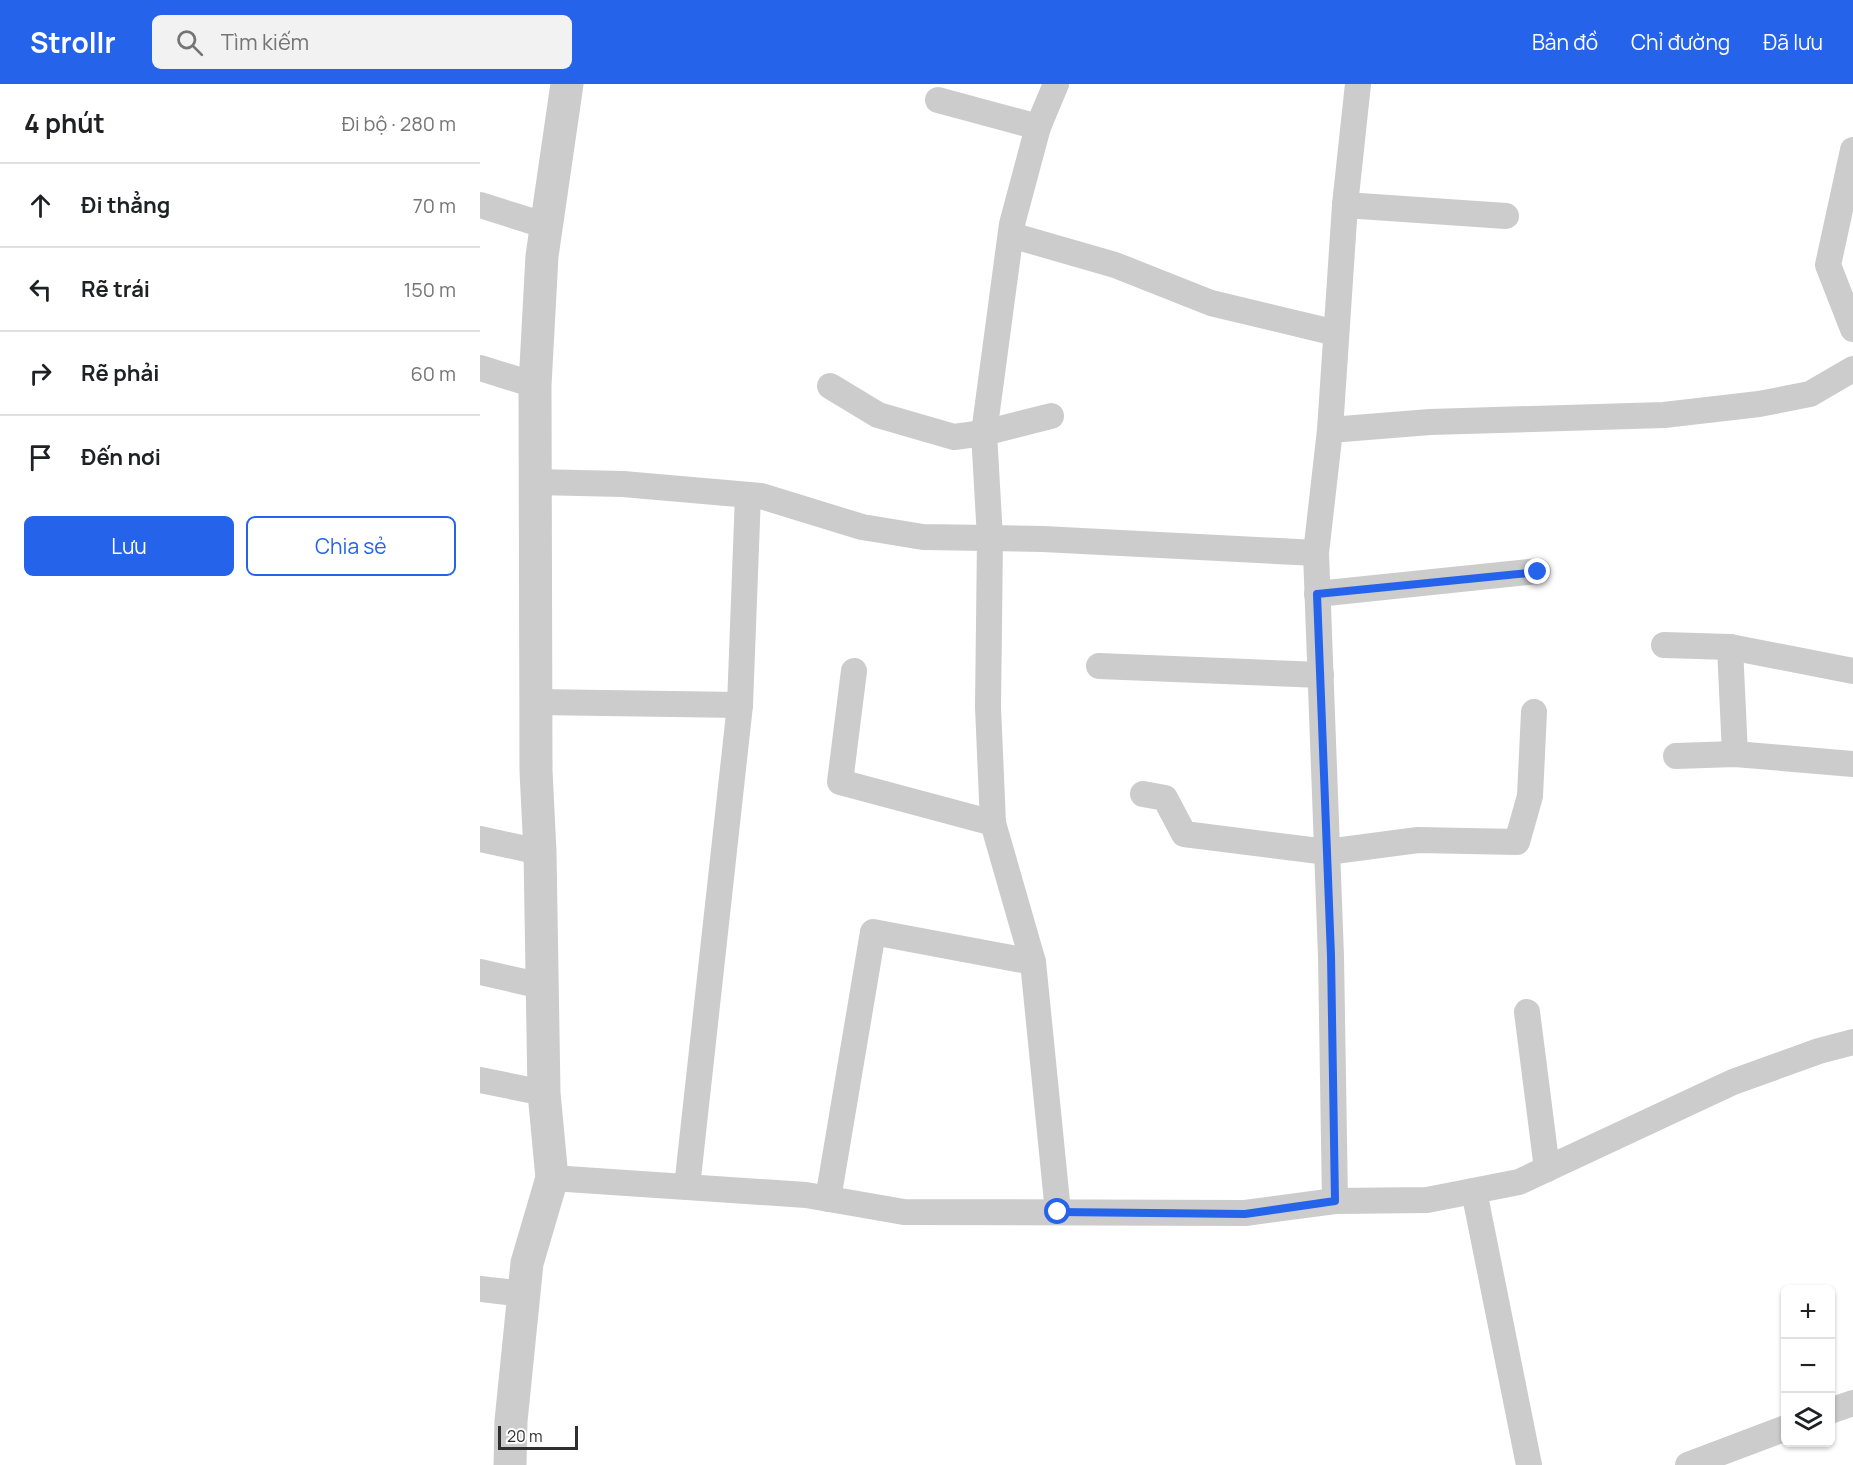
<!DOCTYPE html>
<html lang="vi">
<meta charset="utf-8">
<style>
body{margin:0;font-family:Manrope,sans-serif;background:#f2f2f2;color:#202124}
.controls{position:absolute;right:18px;bottom:18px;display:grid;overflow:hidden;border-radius:9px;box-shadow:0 2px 4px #0004}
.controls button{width:54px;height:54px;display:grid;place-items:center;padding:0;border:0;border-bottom:2px solid #e0e0e0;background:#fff;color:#202124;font:30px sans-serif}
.scale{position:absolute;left:18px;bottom:15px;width:80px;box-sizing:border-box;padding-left:6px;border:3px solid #2f2f2f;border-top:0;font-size:16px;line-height:21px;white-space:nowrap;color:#2f2f2f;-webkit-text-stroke:4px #fff;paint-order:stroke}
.stop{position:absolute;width:18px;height:18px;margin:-14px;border:4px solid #2563eb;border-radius:50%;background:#fff}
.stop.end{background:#2563eb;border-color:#fff;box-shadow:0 2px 6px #0008}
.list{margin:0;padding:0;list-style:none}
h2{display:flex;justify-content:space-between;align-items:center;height:78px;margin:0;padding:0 24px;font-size:26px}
h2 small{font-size:20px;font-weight:400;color:#757577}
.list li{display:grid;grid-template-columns:39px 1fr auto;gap:18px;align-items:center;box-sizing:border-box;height:84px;padding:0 24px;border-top:2px solid #e0e0e0}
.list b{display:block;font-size:22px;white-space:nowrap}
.list em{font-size:20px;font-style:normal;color:#757577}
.actions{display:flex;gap:12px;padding:18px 24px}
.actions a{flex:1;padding:14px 0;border:2px solid #2563eb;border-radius:9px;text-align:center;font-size:21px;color:#2563eb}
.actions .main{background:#2563eb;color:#fff}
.icon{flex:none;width:33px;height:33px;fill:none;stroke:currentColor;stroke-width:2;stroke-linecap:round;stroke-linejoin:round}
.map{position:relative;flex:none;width:1373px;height:1381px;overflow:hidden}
header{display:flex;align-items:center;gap:36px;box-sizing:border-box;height:84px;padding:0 30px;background:#2563eb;color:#fff}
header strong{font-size:28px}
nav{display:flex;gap:33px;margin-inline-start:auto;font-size:21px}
.search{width:420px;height:54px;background:#f2f2f2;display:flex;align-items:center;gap:15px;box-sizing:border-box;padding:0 21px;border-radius:9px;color:#757577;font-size:22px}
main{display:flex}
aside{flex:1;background:#fff}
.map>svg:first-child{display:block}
</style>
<header>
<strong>Strollr</strong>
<div class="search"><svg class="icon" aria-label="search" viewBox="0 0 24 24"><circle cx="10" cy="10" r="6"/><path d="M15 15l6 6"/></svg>Tìm kiếm</div>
<nav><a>Bản đồ</a><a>Chỉ đường</a><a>Đã lưu</a></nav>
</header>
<main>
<aside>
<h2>4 phút<small>Đi bộ · 280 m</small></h2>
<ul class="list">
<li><svg class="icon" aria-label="ahead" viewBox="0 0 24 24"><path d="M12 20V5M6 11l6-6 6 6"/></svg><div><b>Đi thẳng</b></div><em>70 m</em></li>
<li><svg class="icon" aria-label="left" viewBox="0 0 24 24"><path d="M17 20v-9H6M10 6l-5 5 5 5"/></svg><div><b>Rẽ trái</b></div><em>150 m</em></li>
<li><svg class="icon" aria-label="right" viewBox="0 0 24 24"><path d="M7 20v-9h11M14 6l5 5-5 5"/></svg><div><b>Rẽ phải</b></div><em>60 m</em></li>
<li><svg class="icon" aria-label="arrive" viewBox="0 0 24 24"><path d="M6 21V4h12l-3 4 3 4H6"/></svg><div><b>Đến nơi</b></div></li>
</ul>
<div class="actions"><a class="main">Lưu</a><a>Chia sẻ</a></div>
</aside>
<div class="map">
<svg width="1373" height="1381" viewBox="0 0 1373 1381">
<rect width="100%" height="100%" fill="#fff"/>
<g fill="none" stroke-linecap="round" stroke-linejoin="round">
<g stroke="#ccc" stroke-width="26">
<polyline points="576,0 558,43 532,140 504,349 510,454 508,623 513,739 553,878 578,1128"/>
<polyline points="458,16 558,43"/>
<polyline points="1373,66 1348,181 1373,245"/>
<polyline points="0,121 67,142"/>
<polyline points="865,121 1026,132"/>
<polyline points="531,151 635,181 731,219 856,249"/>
<polyline points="0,284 55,301"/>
<polyline points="350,302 398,331 474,353 504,349 571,332"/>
<polyline points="850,346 950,338 1184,331 1279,320 1330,310 1373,285"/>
<polyline points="55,398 143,400 281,412 382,443 443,453 563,455 836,469"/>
<polyline points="837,510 1058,487"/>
<polyline points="1184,561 1250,563 1373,587"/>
<polyline points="1250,563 1255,670"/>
<polyline points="619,582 841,591"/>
<polyline points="374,587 360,698 513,739"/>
<polyline points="56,618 260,621"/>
<polyline points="1196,672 1255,670 1373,680"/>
<polyline points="663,710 685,714 704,750 847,768 938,756 1037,758 1050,712 1054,628"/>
<polyline points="0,755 60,768"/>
<polyline points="0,888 62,902"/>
<polyline points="1047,928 1067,1085"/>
<polyline points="0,996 64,1009"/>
<polyline points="72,1094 326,1111 424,1128 765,1129 855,1117 947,1116 1039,1098 1253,998 1339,967 1373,958"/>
<polyline points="207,1103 260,621 268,411"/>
<polyline points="994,1107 1049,1381"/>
<polyline points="348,1115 393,848 553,878"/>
<polyline points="855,1117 851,872 836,469 850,346 865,121 878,0"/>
<polyline points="0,1205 44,1210"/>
<polyline points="1350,1327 1373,1319"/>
<polyline points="1208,1381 1306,1344"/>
</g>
<polyline stroke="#ccc" stroke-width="33" points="30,1381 31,1337 47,1179 72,1094 64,1009 60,768 56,687 55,301 62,172 87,0"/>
</g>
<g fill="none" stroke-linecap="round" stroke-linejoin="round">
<polyline stroke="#2563eb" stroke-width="8" points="578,1128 765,1130 855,1117 851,872 837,510 1058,488"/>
</g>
</svg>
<div class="controls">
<button>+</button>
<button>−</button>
<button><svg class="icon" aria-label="layers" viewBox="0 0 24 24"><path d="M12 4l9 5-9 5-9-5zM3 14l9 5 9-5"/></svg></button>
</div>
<div class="scale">20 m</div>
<div class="stop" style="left:578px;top:1128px"></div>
<div class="stop end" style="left:1058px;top:488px"></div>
</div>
</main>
